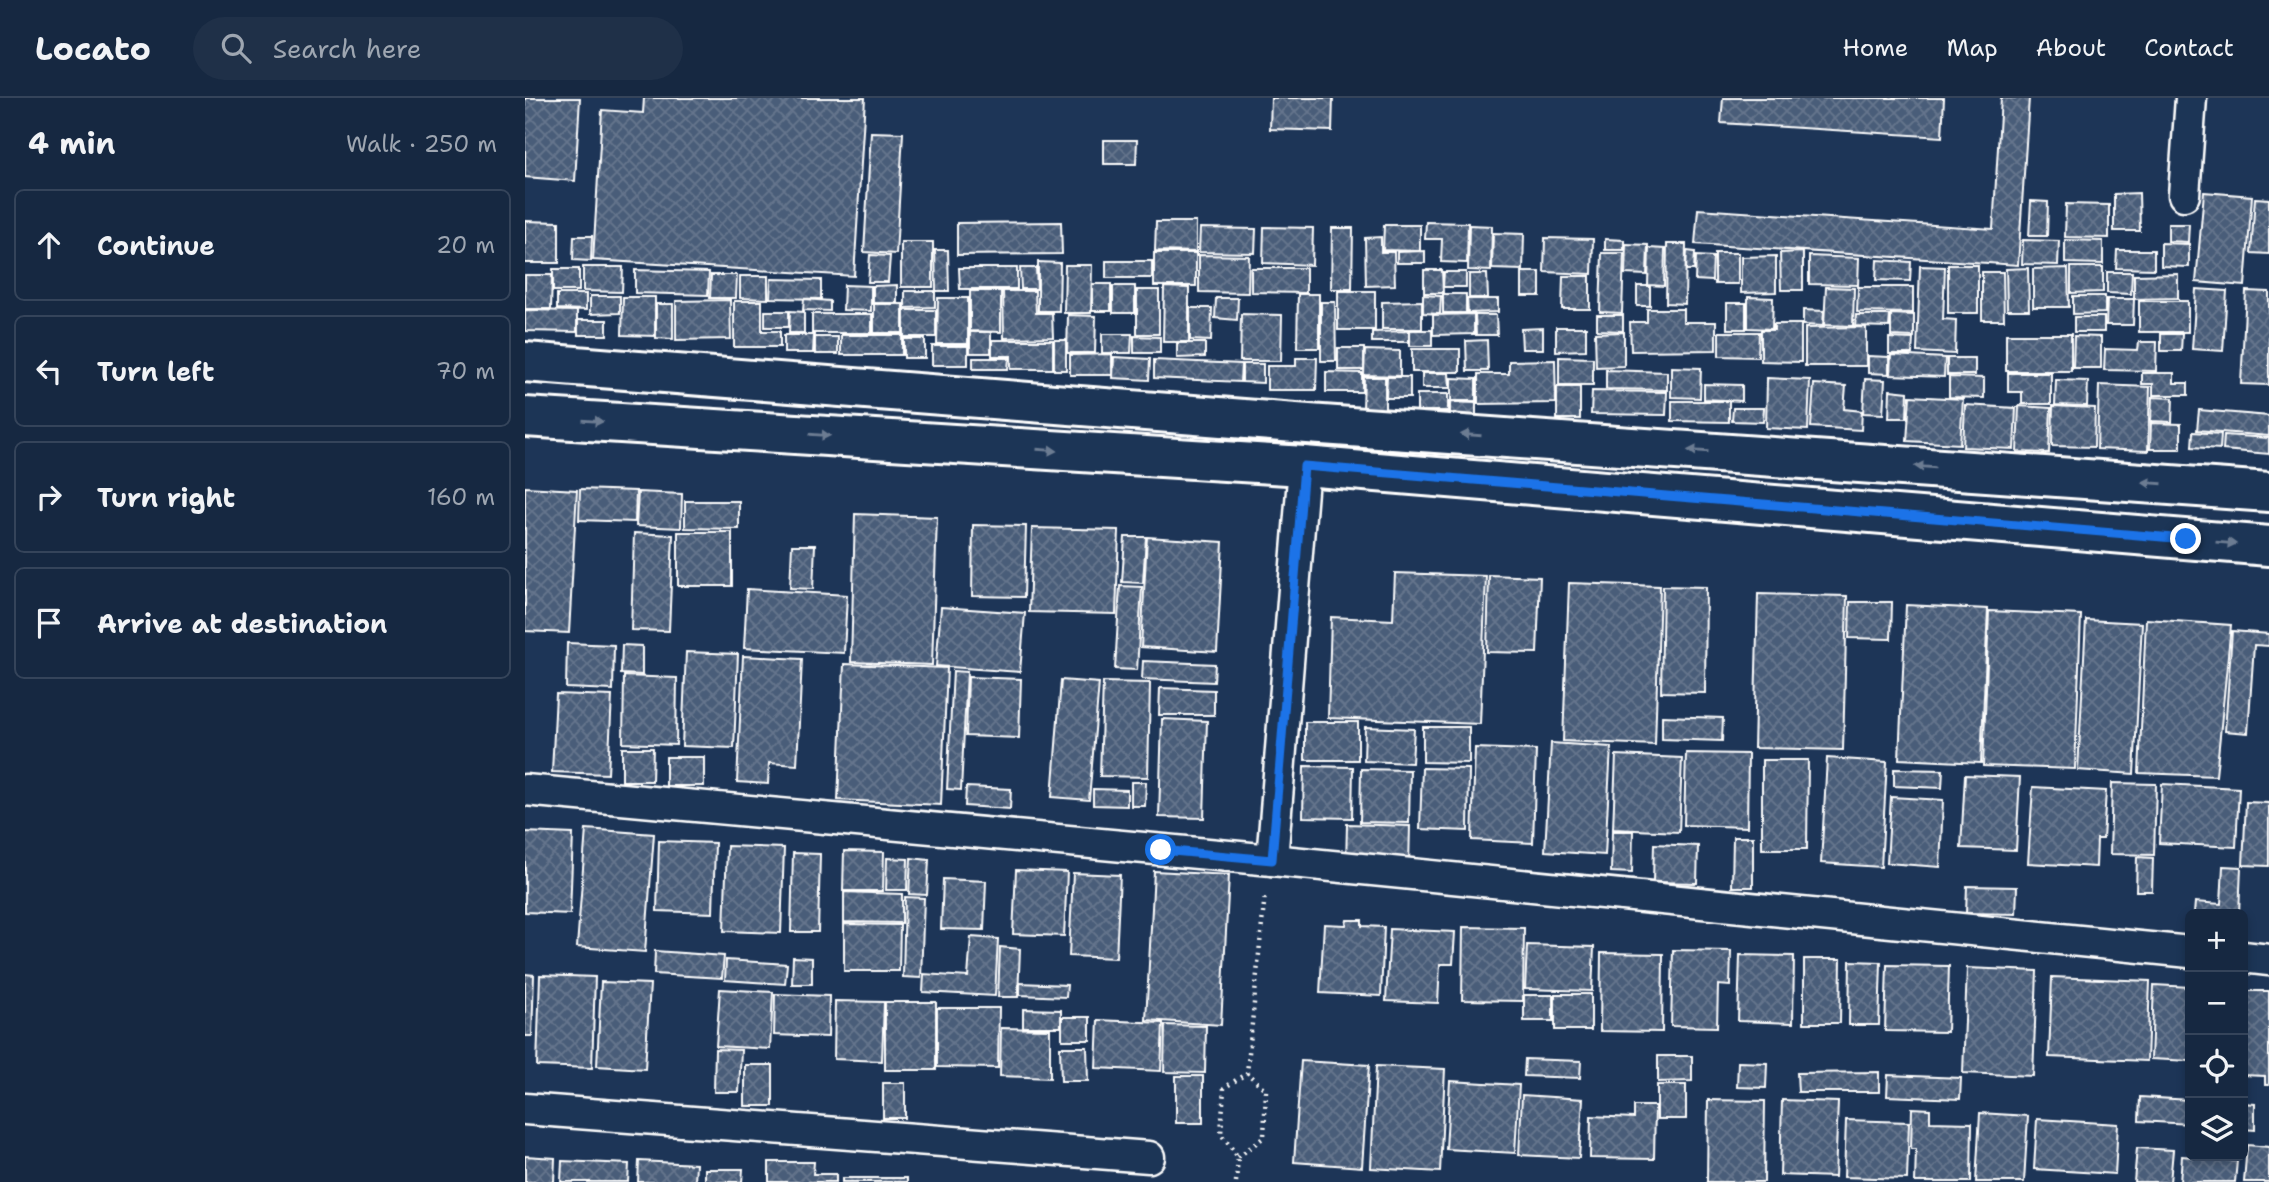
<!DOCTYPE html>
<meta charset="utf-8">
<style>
body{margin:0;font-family:"Shantell Sans",sans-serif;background:#1f3048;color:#f1f3f6}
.controls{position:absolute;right:21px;bottom:21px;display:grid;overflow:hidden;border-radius:10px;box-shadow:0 4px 10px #0003}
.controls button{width:63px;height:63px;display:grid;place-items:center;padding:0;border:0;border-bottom:2px solid #35445a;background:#162841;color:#f1f3f6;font:35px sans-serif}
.stop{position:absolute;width:21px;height:21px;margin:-16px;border:5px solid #1a73e8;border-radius:50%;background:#fff}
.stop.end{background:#1a73e8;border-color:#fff;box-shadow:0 2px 7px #0008}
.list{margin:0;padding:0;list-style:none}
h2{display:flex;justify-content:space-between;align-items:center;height:91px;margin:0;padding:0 28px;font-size:30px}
h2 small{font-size:23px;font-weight:400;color:#9ea6b1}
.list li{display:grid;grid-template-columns:46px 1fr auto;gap:21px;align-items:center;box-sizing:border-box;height:112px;margin:0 14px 14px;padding:0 14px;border:2px solid #35445a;border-radius:10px}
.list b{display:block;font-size:26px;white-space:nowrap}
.list em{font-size:23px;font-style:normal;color:#9ea6b1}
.icon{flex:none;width:38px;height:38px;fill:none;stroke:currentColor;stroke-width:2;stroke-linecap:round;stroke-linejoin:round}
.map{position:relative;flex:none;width:1744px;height:1084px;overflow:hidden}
header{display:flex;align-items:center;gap:42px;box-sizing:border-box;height:98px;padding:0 35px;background:#162841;border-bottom:2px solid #35445a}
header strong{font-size:33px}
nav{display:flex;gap:38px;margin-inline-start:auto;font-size:24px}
.search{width:490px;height:63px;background:#1f3048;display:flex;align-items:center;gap:18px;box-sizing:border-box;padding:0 24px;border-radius:38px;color:#9ea6b1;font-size:26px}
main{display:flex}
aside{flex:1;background:#162841}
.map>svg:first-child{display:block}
</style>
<header>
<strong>Locato</strong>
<div class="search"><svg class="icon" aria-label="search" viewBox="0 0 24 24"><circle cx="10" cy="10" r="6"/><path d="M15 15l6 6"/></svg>Search here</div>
<nav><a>Home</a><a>Map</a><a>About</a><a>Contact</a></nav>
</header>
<main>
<aside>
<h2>4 min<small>Walk · 250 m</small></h2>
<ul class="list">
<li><svg class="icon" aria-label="ahead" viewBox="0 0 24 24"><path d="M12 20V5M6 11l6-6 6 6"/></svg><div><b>Continue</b></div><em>20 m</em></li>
<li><svg class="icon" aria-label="left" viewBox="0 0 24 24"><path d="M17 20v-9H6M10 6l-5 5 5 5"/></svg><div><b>Turn left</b></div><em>70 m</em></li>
<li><svg class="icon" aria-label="right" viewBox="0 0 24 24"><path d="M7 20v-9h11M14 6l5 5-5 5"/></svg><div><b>Turn right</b></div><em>160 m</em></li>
<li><svg class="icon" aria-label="arrive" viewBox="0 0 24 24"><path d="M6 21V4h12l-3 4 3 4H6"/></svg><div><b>Arrive at destination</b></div></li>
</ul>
</aside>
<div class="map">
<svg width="1744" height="1084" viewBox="0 0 1744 1084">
<defs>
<pattern id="building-cross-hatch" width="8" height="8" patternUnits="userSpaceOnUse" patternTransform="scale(1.75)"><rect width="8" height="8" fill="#4a5d79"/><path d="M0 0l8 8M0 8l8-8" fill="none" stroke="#65758d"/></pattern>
</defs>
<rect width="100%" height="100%" fill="#1d3557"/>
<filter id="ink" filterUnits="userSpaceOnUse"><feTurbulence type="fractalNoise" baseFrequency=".0143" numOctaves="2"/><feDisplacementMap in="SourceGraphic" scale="14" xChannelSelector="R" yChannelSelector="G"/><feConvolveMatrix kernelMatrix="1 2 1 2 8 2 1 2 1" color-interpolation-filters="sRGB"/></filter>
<g filter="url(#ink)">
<g fill="url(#building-cross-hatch)" stroke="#fff" stroke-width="2">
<polygon points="0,0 55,0 50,83 0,79"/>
<polygon points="119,0 340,0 329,178 68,162 77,12 118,15"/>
<polygon points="746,0 808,0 807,33 745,31"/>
<polygon points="1198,0 1419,0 1417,39 1196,25"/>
<polygon points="1476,0 1504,0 1493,167 1170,146 1173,111 1468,131"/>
<polygon points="346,34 378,35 371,156 339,154"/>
<polygon points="579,42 612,42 611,66 579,66"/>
<polygon points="1679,94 1727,98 1720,188 1671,184"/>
<polygon points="1614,95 1615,133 1589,133 1589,96"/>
<polygon points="1730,100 1744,101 1744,156 1726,155"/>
<polygon points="1506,103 1523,104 1522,138 1504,138"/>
<polygon points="1541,106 1584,107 1584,140 1540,139"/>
<polygon points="0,123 34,124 34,165 0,165"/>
<polygon points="536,124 537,156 432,157 432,125"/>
<polygon points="631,124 671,124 671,154 630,153"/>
<polygon points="901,124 943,125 942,165 916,164 917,141 900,141"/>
<polygon points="1643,126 1664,126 1663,144 1643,143"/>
<polygon points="859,127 895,127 895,153 858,152"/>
<polygon points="944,127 967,128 966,173 943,172"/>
<polygon points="739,129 788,130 787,167 738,165"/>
<polygon points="675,130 731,131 730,155 674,154"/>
<polygon points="807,130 828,130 827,191 806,191"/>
<polygon points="968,135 999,136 998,172 967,171"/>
<polygon points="49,138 67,138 66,163 48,162"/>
<polygon points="856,139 856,154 869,154 870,187 841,188 840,140"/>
<polygon points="1020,140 1068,141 1067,176 1019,174"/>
<polygon points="1080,141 1099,142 1099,152 1080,152"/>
<polygon points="1498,142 1534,143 1533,167 1497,166"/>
<polygon points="1540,142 1578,143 1578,166 1540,165"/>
<rect x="376" y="144" width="32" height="45"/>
<polygon points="1636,145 1664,146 1664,169 1636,168"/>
<polygon points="1101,146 1123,147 1122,177 1100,176"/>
<polygon points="1142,146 1161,146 1160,206 1141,205"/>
<polygon points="1124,150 1140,151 1139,188 1123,187"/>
<polygon points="410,152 423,152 424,193 411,193"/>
<polygon points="1592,152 1629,152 1629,171 1591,170"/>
<polygon points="900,153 900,165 872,165 872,154"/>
<polygon points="1162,153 1170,154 1169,172 1161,172"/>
<polygon points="1278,154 1278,192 1256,192 1255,155"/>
<rect x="629" y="155" width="42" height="33"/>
<polygon points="1077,155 1099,155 1097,215 1075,214"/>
<rect x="1190" y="155" width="23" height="31"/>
<polygon points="345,157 365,158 363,184 343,184"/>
<polygon points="674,157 724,158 723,195 674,194"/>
<polygon points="1171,158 1188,159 1187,183 1170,182"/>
<polygon points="1251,158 1251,194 1216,195 1216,159"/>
<polygon points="1284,158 1334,160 1333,187 1284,186"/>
<polygon points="1352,162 1386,164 1385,183 1351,182"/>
<rect x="581" y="163" width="46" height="17"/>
<polygon points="513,164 535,165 534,213 513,213"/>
<polygon points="540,167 567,167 566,215 539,215"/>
<rect x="1423" y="167" width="30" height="48"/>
<polygon points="1395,168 1420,169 1418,221 1431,222 1430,256 1392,254"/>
<polygon points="58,169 98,169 97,194 58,193"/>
<polygon points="1546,169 1578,169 1578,194 1546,195"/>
<polygon points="434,170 492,170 492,191 435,191"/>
<polygon points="495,170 511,170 512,191 496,191"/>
<polygon points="726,170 781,170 781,195 726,194"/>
<polygon points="1503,170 1504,212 1482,212 1481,171"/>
<polygon points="1543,170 1544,209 1508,209 1508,171"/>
<rect x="28" y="171" width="26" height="22"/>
<polygon points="110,172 184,174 183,197 110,195"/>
<polygon points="899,172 917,172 918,195 899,195"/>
<polygon points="919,174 941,174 941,189 918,189"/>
<rect x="997" y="174" width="18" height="24"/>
<polygon points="1457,174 1478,174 1479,222 1457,222"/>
<polygon points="1582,174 1607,174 1606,196 1582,195"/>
<polygon points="944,176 962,176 963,200 944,200"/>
<polygon points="1653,176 1653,200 1609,201 1609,177"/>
<polygon points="0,177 27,177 26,211 0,211"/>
<polygon points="186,177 212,177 211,200 185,200"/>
<polygon points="215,178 243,178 243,201 215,200"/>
<polygon points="1038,178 1065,178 1065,211 1037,211"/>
<polygon points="246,181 296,182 296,201 245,200"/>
<rect x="567" y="186" width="19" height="27"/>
<polygon points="319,187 346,188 346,213 318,212"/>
<polygon points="372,187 372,205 348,205 348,188"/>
<rect x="588" y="188" width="22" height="27"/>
<rect x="1112" y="188" width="13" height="20"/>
<polygon points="639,189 664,190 664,244 638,244"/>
<polygon points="1301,189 1329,190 1328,228 1299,227"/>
<polygon points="1333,189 1388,189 1388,215 1332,214"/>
<polygon points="1671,191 1702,193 1698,253 1667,251"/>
<rect x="612" y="192" width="22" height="44"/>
<polygon points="380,193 410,193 410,209 380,210"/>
<polygon points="445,193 476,193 476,234 445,233"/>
<polygon points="478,193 510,193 511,215 527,215 528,239 479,240"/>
<rect x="813" y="193" width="37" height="39"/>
<polygon points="1721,193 1744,194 1744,287 1716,286"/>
<polygon points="32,196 61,196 61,212 32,211"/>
<polygon points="773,196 794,196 794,250 772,250"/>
<rect x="918" y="196" width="23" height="19"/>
<polygon points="898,197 916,198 915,216 898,215"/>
<polygon points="65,198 95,198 95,215 65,216"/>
<polygon points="1548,198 1580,198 1580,215 1548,216"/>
<polygon points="98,199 130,199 130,238 97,237"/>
<polygon points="1223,199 1248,200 1247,231 1223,230"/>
<polygon points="413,200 443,200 443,246 412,246"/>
<polygon points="691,200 713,200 712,222 690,220"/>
<polygon points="279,201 305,203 305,213 278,212"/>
<polygon points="942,201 973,201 973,214 943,215"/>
<polygon points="1582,201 1609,201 1608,227 1581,227"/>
<polygon points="205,202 206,241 151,242 151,203"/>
<polygon points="209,203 237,203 237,233 255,233 255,249 209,249"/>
<polygon points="897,203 897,231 857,231 857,204"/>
<rect x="1614" y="203" width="49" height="31"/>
<polygon points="796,204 810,204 811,263 796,263"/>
<rect x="1202" y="205" width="19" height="26"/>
<polygon points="131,206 148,206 148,241 131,240"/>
<rect x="349" y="206" width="29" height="29"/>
<polygon points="665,210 687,210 686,243 665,242"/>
<polygon points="1122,211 1158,211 1158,224 1191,224 1191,252 1106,253 1105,224 1122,224"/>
<polygon points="0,212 52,213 52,234 0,233"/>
<rect x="379" y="212" width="32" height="27"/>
<polygon points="1278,212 1299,213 1298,228 1278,227"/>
<rect x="240" y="213" width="24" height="16"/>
<polygon points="265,213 279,214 279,235 264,235"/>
<rect x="287" y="216" width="60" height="19"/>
<polygon points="716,216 757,217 756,263 715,263"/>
<polygon points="949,216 949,236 908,237 908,217"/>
<polygon points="1366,216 1389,217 1389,239 1366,238"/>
<polygon points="543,217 571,218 570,255 542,255"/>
<polygon points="950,217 971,217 972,237 951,237"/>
<polygon points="1072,217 1098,217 1098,233 1072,232"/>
<polygon points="1331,217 1365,217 1364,229 1330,228"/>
<rect x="1549" y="219" width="30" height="15"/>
<rect x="53" y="222" width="29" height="15"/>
<polygon points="1249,226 1276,226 1276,264 1236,263 1236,232 1249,232"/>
<polygon points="1031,229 1061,229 1061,252 1031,253"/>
<polygon points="1341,229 1341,268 1280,268 1280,230"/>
<polygon points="1018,230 1018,251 997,251 996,231"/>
<rect x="885" y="232" width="22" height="16"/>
<polygon points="884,233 884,244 847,244 847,234"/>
<rect x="445" y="234" width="21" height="21"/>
<polygon points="1099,234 1099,268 1071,269 1070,235"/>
<polygon points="1194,234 1234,234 1233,259 1194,258"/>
<polygon points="577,236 607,236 606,255 577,255"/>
<rect x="1481" y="236" width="65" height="37"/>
<polygon points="1636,236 1657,236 1656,253 1636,253"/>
<polygon points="259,237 289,237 288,255 259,255"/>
<rect x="316" y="237" width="61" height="20"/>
<polygon points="609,238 635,239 635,255 609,255"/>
<polygon points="1549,238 1576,239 1576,270 1548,270"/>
<rect x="290" y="239" width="23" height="17"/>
<polygon points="1364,240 1388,241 1387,256 1364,256"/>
<rect x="379" y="241" width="21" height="19"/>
<polygon points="467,242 528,242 528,271 486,271 486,258 467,258"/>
<rect x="529" y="242" width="12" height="30"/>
<polygon points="962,242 963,273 942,273 941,243"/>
<polygon points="1614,244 1632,244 1631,273 1579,272 1580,251 1613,252"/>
<polygon points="652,245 680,245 680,259 652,260"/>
<rect x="407" y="248" width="36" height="19"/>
<rect x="813" y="250" width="26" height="22"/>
<rect x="887" y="251" width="48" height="23"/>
<polygon points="840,252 875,253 875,278 839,277"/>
<polygon points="587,256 587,277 545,277 545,257"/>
<polygon points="1366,257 1420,260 1419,279 1365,277"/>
<polygon points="1343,258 1364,259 1364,276 1343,275"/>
<polygon points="589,259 625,261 624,282 588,280"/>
<polygon points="1034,259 1068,260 1068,287 1034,287"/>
<polygon points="448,260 484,260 483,271 448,271"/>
<polygon points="771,260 792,260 791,292 742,292 742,268 771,268"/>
<rect x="1422" y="260" width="28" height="17"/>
<polygon points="629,262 716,266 715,284 629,280"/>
<polygon points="1030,262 1031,305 953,306 953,276 984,276 984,263"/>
<polygon points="717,266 738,266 738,285 717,284"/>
<polygon points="1146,269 1176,270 1175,300 1146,299"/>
<polygon points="1081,272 1142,274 1142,292 1081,291"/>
<polygon points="801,274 837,275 837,294 801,294"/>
<polygon points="897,275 924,275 925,290 897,290"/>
<polygon points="1483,275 1526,275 1526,306 1497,306 1497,294 1483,294"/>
<polygon points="1617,275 1649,275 1649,285 1663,285 1663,297 1628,297 1628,286 1617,286"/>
<polygon points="839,279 860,279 860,311 838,311"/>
<polygon points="862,279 885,279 885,300 861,300"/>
<polygon points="1424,279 1459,280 1459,300 1424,299"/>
<polygon points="926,280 951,281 951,303 926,303"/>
<polygon points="1242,280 1285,282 1283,332 1241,330"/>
<polygon points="1340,281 1360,282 1358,316 1338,315"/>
<polygon points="1531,282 1563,283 1562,308 1530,307"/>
<polygon points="1179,286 1217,287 1217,303 1179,301"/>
<polygon points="1289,286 1321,288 1319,311 1337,313 1336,332 1286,329"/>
<polygon points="1574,287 1625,289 1623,353 1572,351"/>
<rect x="1032" y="289" width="23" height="32"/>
<polygon points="1365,292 1383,294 1382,320 1364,320"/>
<polygon points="1067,293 1142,294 1141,317 1066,316"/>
<rect x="892" y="296" width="31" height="17"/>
<polygon points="1385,298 1438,301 1435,346 1382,343"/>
<polygon points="1627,299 1648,300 1647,324 1626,323"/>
<polygon points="1147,303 1204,303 1204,324 1147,323"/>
<polygon points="925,304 951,305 951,318 925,317"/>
<polygon points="1440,307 1491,310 1489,351 1438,349"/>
<polygon points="1494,308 1526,310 1524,355 1492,354"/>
<polygon points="1528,308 1570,310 1569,349 1527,348"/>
<polygon points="1208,310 1239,310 1238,324 1207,323"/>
<polygon points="1674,312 1744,318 1744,338 1672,332"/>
<polygon points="1626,325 1656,326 1656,351 1625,351"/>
<polygon points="1668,334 1696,336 1695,351 1667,349"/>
<polygon points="1699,337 1744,340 1744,356 1698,352"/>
<polygon points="0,389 52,392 44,535 0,533"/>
<polygon points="55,391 111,393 110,424 54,422"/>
<polygon points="113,394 157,396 156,430 111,428"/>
<polygon points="160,403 214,403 214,431 160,430"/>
<polygon points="330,416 412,419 407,567 326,564"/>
<polygon points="448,427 501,428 499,499 447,498"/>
<polygon points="507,430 594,432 591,516 504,514"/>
<rect x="153" y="434" width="54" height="54"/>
<polygon points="109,435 148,437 144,533 106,532"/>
<polygon points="600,439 621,439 618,485 597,484"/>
<polygon points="622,439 698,444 692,554 616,549"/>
<polygon points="267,447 290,447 288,491 265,490"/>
<polygon points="870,475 961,478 955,626 803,620 806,519 868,522"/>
<polygon points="964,477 1015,479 1012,555 962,554"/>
<polygon points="1044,485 1135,488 1130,647 1038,643"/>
<polygon points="595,488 617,489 612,572 590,571"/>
<polygon points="1138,488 1181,489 1180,595 1136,594"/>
<polygon points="222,491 322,497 319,555 219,550"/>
<polygon points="1233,496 1322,498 1318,652 1229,650"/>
<polygon points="1325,504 1367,504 1366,541 1324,540"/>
<polygon points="1381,507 1463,511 1456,665 1374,661"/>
<polygon points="416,509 500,515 495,574 411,568"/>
<polygon points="1464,513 1556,517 1550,671 1458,668"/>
<polygon points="1621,521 1706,527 1691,678 1614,675"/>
<polygon points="1561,522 1617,525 1609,676 1553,672"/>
<polygon points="1707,533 1744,536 1744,548 1729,547 1723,635 1700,633"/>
<polygon points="42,545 89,547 88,592 41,590"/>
<polygon points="97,547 117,548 117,577 96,576"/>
<polygon points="161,554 213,556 209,650 157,648"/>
<polygon points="218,558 277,561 272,667 244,665 243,686 212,684"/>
<polygon points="618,563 690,566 689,584 617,581"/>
<polygon points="319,566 422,570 416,707 313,702"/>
<polygon points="428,573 442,574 436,692 422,691"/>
<polygon points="99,578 152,580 151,647 98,645"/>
<polygon points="443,579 496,581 494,640 441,638"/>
<polygon points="536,582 574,585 564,702 527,699"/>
<polygon points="578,584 625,585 623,679 575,678"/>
<polygon points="635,590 689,592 689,617 634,617"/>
<polygon points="31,596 87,598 83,676 27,674"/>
<polygon points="1137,618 1198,620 1197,643 1137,641"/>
<polygon points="637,621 682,623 679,720 634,719"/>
<rect x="780" y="624" width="53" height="38"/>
<polygon points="840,629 889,631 887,665 839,663"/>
<polygon points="898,629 944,629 944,665 898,664"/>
<polygon points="1026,645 1086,649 1080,757 1020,753"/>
<polygon points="97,650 128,650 127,683 97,683"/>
<polygon points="950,650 1011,652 1008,745 947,742"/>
<polygon points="1161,655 1223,656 1222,729 1159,727"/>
<polygon points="1091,657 1157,660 1154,734 1088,731"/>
<rect x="141" y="659" width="38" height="29"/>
<polygon points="1302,660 1362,664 1356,769 1296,765"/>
<polygon points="1237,662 1283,662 1282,751 1237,751"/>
<polygon points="779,668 828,669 827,720 778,719"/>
<polygon points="897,670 944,671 943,733 895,731"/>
<polygon points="836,671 885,672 884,725 835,724"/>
<polygon points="1369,671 1418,672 1417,690 1369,688"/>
<polygon points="1440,677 1495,679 1491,752 1436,750"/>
<polygon points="606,684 621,684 620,708 606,708"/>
<polygon points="1587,685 1631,686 1629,757 1585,756"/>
<polygon points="1637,686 1714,690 1711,749 1634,745"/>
<polygon points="441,689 486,691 485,711 440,708"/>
<polygon points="1508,689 1581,693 1578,741 1572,741 1571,769 1503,765"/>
<polygon points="568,691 602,692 602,708 568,707"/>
<polygon points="1366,699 1418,702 1415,769 1362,765"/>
<polygon points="1721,704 1744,705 1744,768 1718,767"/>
<polygon points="822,726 885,728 884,768 821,766"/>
<polygon points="61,731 129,736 120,854 52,849"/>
<polygon points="1087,733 1108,733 1107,775 1086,774"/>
<polygon points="0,734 48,736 45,816 0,814"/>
<polygon points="1208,739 1228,739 1228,789 1207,789"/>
<polygon points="134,743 190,745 188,815 132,813"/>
<polygon points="1129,746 1173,748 1172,785 1128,784"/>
<polygon points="202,748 259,750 256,835 199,833"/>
<polygon points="319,753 359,754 358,793 318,793"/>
<polygon points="268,755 295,756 293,834 266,834"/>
<polygon points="1612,759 1628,760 1627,793 1611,793"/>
<polygon points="362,760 383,761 382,792 361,792"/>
<polygon points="386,760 404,762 402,797 384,796"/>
<polygon points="1698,768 1716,769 1714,816 1669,816 1670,804 1696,806"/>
<polygon points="491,772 542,774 539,838 488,836"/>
<polygon points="629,773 704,777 696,927 621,922"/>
<polygon points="548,775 595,777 591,860 544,858"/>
<polygon points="418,781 461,783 459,832 416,831"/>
<polygon points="1442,788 1492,789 1491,816 1441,815"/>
<polygon points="319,794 377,796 377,825 319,824"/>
<polygon points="380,799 399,800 396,880 378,879"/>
<polygon points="822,822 837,822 837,828 859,829 856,898 795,895 799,826 821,827"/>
<polygon points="319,826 375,827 374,873 319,873"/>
<polygon points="938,829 999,830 998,903 937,902"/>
<polygon points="865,831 930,834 928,866 915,866 913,905 861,903"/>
<polygon points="446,839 473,841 470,898 398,894 399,876 443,879"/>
<polygon points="1002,847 1069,849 1067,893 1000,891"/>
<polygon points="475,849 495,851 493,899 473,899"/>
<polygon points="1148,852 1206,853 1205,888 1193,887 1192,929 1146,928"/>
<polygon points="130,853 199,858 197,880 129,876"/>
<polygon points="1076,855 1138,856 1137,934 1075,933"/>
<polygon points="1215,857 1269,858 1268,925 1213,923"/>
<polygon points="268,859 287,860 287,886 267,886"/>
<polygon points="1279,861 1316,861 1315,925 1279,925"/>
<polygon points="201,862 262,866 260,886 200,882"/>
<polygon points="1325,863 1356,864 1354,927 1324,927"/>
<polygon points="1362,867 1424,868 1422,934 1360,933"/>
<polygon points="1442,870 1512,873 1508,978 1438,975"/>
<polygon points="0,876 9,877 7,938 0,938"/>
<polygon points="15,877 70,879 67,970 12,968"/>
<polygon points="1527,879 1625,883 1622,963 1524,959"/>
<polygon points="76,884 125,886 120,971 72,968"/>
<polygon points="495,885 542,887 541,899 495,897"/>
<polygon points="1629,887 1665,889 1665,963 1626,961"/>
<polygon points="195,891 248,894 245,951 191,948"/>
<polygon points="1718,893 1744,893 1744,987 1740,987 1740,978 1718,977"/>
<polygon points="250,896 304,898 303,939 249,937"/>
<rect x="1030" y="896" width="36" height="36"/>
<rect x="999" y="897" width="29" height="26"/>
<polygon points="310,903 359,904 357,963 309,961"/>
<rect x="360" y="904" width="51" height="68"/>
<polygon points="412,910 474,910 473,970 412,969"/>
<polygon points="498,911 536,912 536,929 498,929"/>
<rect x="537" y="919" width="28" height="23"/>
<polygon points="573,922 638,925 636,973 571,970"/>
<polygon points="640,927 681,928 680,975 639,974"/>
<polygon points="476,930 525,931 525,980 475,978"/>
<polygon points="535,949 562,949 563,983 536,983"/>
<polygon points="190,951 216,952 214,994 189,994"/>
<polygon points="1133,958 1167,958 1167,983 1133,984"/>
<polygon points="1000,961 1056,963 1055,980 999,978"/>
<polygon points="776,963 844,967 837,1069 769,1064"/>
<polygon points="1213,964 1242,965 1241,990 1212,989"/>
<rect x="220" y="967" width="28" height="41"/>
<polygon points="851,968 920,971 915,1074 846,1070"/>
<polygon points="1354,974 1354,994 1273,994 1272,975"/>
<polygon points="1363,977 1436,980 1435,1001 1362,998"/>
<rect x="651" y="978" width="27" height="47"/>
<polygon points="925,983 994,987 990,1055 921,1051"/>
<rect x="358" y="985" width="22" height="35"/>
<rect x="1132" y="987" width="29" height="34"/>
<polygon points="997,997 1058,1001 1054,1060 994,1057"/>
<polygon points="1615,999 1665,1002 1665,1026 1614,1023"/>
<polygon points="1183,1002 1240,1003 1239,1084 1182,1084"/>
<polygon points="1257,1002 1313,1004 1310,1079 1255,1077"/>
<polygon points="1718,1005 1730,1006 1730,1032 1718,1031"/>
<polygon points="1109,1008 1130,1008 1129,1061 1065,1060 1066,1018 1109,1020"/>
<polygon points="1387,1010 1405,1011 1405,1024 1447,1025 1446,1084 1390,1084 1391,1051 1386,1051"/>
<polygon points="1455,1015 1503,1018 1499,1084 1451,1084"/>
<polygon points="1512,1021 1593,1026 1590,1076 1509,1071"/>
<polygon points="1321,1022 1384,1024 1382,1081 1319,1079"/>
<polygon points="1722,1047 1744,1049 1744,1084 1719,1084"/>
<polygon points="1612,1050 1648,1052 1645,1084 1609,1084"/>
<polygon points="0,1058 30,1060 29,1084 0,1084"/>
<polygon points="1657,1058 1712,1063 1710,1084 1655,1084"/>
<polygon points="37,1063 104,1066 103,1084 36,1084"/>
<polygon points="114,1063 171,1066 170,1084 113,1084"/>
<polygon points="244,1064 289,1064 288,1076 311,1076 311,1084 244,1084"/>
<polygon points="180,1071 218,1071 217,1084 180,1084"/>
<rect x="317" y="1080" width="65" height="4"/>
</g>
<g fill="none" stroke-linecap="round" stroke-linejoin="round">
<g stroke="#fff" stroke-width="35">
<g id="minor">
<polyline points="1659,97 1666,0"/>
<polyline points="0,692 747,762 1665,854"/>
<polyline points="747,762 779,368"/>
<polyline points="1718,859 1744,862"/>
<polyline points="0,1011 624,1059"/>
</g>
</g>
<g stroke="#fff" stroke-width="44">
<g id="secondary">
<polyline points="0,264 783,326 1744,394"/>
<polyline points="0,319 779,368 1744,448"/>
</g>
</g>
<g stroke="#fff" stroke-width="4.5" stroke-dasharray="2 5" stroke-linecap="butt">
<polyline points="713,1059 739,1039 741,992 722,975"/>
<polyline points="711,1084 713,1059 696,1036 699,990 722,975 740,796"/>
</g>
<use href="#minor" stroke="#1d3557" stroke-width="30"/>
<use href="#secondary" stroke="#1d3557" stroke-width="38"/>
</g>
<defs><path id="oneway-solid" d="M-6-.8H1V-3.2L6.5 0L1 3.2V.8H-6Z" transform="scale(1.75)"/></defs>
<g fill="#6c7c92">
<use href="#oneway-solid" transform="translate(68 323) rotate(4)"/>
<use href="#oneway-solid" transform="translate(295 337) rotate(4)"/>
<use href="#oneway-solid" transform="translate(946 337) rotate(-176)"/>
<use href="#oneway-solid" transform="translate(522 352) rotate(4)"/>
<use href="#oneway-solid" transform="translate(1173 353) rotate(-176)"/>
<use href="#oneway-solid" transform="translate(1400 369) rotate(-176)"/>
<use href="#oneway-solid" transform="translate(1627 385) rotate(-176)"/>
<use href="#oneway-solid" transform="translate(1701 445) rotate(5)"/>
</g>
</g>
<g fill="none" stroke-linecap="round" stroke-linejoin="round" filter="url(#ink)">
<polyline stroke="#1a73e8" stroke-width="9" points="636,752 747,762 779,368 1661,441"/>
</g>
</svg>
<div class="controls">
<button>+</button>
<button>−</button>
<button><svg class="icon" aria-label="locate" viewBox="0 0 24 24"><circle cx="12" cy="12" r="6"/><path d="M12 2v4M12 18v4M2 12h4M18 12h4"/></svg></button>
<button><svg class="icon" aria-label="layers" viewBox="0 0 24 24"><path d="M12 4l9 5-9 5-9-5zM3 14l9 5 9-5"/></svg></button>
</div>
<div class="stop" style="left:636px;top:752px"></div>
<div class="stop end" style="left:1661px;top:441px"></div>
</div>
</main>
